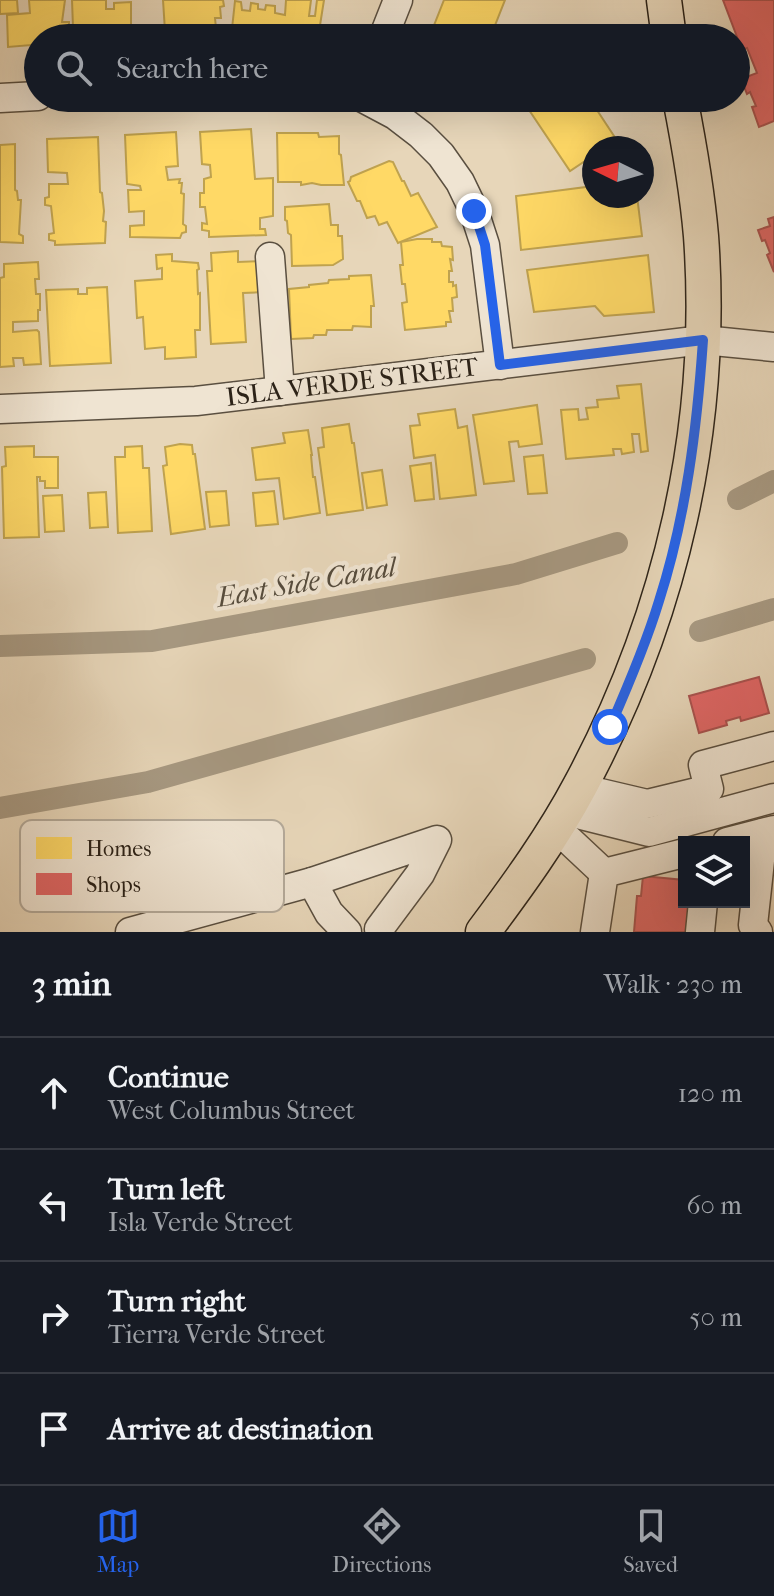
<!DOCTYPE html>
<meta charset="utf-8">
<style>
body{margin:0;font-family:"IM FELL French Canon",serif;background:#20242c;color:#f1f3f6}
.controls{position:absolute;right:24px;bottom:24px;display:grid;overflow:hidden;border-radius:0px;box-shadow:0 8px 32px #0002}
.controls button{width:72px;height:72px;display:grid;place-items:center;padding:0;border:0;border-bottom:2px solid #363941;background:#171b24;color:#f1f3f6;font:40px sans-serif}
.compass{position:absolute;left:582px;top:136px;width:72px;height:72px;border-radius:50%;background:#171b24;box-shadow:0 8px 32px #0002;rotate:275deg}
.stop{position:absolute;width:24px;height:24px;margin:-18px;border:6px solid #2563eb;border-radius:50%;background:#fff}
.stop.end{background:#2563eb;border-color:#fff;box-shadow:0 2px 8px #0008}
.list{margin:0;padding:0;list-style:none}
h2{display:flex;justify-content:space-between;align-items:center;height:104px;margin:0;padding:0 32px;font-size:34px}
h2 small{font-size:26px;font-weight:400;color:#9ea1a6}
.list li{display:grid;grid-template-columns:52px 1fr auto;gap:24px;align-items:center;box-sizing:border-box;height:112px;padding:0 32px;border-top:2px solid #363941}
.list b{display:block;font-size:30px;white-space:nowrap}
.list p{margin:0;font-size:26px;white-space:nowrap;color:#9ea1a6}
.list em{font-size:26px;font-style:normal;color:#9ea1a6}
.icon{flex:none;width:44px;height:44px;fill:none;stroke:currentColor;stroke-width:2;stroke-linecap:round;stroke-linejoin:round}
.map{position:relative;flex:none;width:774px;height:932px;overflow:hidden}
.search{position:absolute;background:#171b24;box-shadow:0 8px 32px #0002;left:24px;right:24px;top:24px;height:88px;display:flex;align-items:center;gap:20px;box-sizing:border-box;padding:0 28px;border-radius:44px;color:#9ea1a6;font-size:30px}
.sheet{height:552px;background:#171b24}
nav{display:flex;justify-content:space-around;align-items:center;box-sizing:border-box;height:112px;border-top:2px solid #363941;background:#171b24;font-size:22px;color:#9ea1a6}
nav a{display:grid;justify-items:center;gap:4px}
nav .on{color:#2563eb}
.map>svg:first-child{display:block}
</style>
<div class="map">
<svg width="774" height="932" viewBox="0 0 774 932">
<rect width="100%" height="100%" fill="#e7d6b9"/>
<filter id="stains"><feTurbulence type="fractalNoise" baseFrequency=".0025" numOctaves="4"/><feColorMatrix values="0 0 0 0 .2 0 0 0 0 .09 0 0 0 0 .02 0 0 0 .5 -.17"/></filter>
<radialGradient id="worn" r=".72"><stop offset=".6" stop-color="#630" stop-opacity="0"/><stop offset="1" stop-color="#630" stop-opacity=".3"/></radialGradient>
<g fill="#ffd966" stroke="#bfa24f" stroke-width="2">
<polygon points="0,0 17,0 18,13 0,14"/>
<polygon points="29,0 65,0 62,22 69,22 69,38 38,38 38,54 32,55 31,45 8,47 7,15 30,13"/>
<polygon points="72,0 106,0 106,9 114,9 114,3 131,2 131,34 109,33 108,38 79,38 79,27 73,27"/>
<polygon points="163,0 223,0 224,6 220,7 221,18 215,18 217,38 201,38 199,28 165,31"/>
<polygon points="286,0 311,0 309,16 315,16 317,0 324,0 318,38 231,38 235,1 241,2 242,10 250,11 251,3 258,4 258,9 265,10 266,5 275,6 275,13 285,15"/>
<polygon points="444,0 505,0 490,38 429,38"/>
<polygon points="521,98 589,98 616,139 604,148 594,148 594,155 570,171"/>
<polygon points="251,129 255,179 273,178 273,216 260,218 260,229 265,229 266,235 209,237 209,231 202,230 202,223 207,224 205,207 200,207 200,193 204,193 204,179 211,177 210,165 202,164 200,132"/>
<polygon points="176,132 178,166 166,167 168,180 180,179 179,183 182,183 181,193 184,194 183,224 186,226 186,232 182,233 180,238 130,237 130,226 144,225 144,211 129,212 128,190 141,190 140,186 127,184 125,135"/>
<polygon points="277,133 318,133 319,137 339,136 339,154 341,155 344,185 321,185 312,183 301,185 301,182 278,182"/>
<polygon points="98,137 100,192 102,193 104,211 103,221 106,222 105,243 55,245 55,241 49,240 49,234 54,233 51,206 45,205 45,198 49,197 49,184 68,184 67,173 48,172 47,139"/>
<polygon points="15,144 15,190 17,191 18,200 21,200 19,234 23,236 23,243 0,242 0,145"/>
<polygon points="389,161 393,162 402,181 404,181 411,196 418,193 437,227 398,243 387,222 379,225 375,216 367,218 360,201 357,201 348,182 350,181 351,177"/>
<polygon points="594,186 594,196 637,196 642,236 521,250 516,196"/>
<polygon points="329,204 331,225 338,225 338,236 342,236 343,259 333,265 292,266 291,235 288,233 287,221 285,220 285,207"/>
<polygon points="417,239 432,239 432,242 441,242 442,246 452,247 453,260 450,259 452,271 449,271 449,282 453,282 453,286 456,285 457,297 452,298 453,311 449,311 451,322 446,322 446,326 405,330 402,303 407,302 405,284 402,284 400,265 403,265 401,242"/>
<polygon points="238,251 238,262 262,261 264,292 243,293 246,342 211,344 207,271 212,271 211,253"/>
<polygon points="172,254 172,261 198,263 199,269 197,270 198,294 200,293 200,330 195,330 196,357 165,359 165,347 145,349 143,317 137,318 135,281 162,279 162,268 157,269 156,255"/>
<polygon points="648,255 654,312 604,316 595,306 534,312 527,270"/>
<polygon points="38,262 39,279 35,279 36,294 40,294 40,310 38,310 38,321 13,322 13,332 37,330 39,332 41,364 24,365 23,358 13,358 14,366 0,367 0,278 4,277 4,264"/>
<polygon points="371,275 374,306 371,306 371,327 353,326 352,330 327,330 326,335 314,335 313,338 291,339 289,289 309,287 309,285 328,283 329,280 349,279 349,276"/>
<polygon points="107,287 111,363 50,366 46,290 78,289 78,294 87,294 87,288"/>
<polygon points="641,384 648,451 641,452 639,434 632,434 634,452 622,454 621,449 613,449 614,455 566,459 561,410 578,409 579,420 588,419 586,408 598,407 597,400 619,398 617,386"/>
<polygon points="537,405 542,444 519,447 518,441 509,442 514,481 484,484 473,415"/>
<polygon points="455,409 458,428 467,426 476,495 440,499 435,455 414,458 410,426 420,425 418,414"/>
<polygon points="349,424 352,443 354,443 363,510 327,515 318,448 324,447 322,428"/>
<polygon points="308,430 312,455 311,455 313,477 315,477 320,513 284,519 279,478 256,480 252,448 285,443 283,433"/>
<polygon points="180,444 192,445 193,454 195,454 205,529 171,534 163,466 167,465 165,447"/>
<polygon points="34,446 34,457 58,457 58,488 45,488 45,481 40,481 40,477 37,477 39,537 4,538 2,467 6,466 5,447"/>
<polygon points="142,446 143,468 149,468 152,531 118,533 115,457 125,457 125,447"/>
<polygon points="543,455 547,493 528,494 524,457"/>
<polygon points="431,463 434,499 415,501 410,466"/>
<polygon points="382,470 387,505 367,508 362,473"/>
<polygon points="226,491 229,525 210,527 206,492"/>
<polygon points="274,491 278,524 256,526 253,493"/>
<polygon points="106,492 108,527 90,528 88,493"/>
<polygon points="62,495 64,531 45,532 43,496"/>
</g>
<g fill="#e06666" stroke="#aa524f" stroke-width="2">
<polygon points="723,0 774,0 774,121 759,127 752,107 756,106 750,92 747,94 741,79 757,73 747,48 742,50"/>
<polygon points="774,217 774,272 767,255 770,253 765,240 762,241 758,230 770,226 768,219"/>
<polygon points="759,677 769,713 741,721 740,717 726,721 727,725 699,733 689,696"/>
<polygon points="643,876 684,880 684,902 694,902 691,932 634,932 637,896 641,896"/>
</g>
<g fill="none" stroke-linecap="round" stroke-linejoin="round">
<g stroke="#a79982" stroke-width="22">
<polyline points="738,499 774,481"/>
<polyline points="700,631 774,609"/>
<polyline points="0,646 152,641 516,574 617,543"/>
<polyline points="0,808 148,782 585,659"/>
</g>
<g stroke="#5a4f40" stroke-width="31">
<g id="minor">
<polyline points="383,38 398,0"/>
<polyline points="0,98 38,96"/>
<polyline points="363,98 395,115 421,135 441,155 460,182 474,211 485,245 500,365"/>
<polyline points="270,257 280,391"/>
<polyline points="0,409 196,401 703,340 774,347"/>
<polyline points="579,788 647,804 709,789 703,765 774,746"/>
<polyline points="565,811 649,832 774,798"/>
<polyline points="555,827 604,873"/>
<polyline points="727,842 774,830"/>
<polyline points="312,882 437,840 420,874 379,929"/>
<polyline points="130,932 312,882 329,913 347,932"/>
<polyline points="595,932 604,873 684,853"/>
<polyline points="700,932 703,902"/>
<polyline points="758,932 753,925 763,833"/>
</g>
</g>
<g stroke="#2b2218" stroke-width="37">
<g id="major">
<polyline points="664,0 669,38"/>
<path d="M483,932C518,885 553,837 580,786C671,617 715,427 701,236C697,189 689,144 680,98"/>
</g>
</g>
<use href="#minor" stroke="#efe4d2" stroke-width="28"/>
<use href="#major" stroke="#e7d6b9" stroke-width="34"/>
</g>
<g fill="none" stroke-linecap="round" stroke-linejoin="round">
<path stroke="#2563eb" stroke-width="10" d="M474,211L485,245L500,365L703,340C697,428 686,517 659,601C646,644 628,686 610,727"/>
</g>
<g text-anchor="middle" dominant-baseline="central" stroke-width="8" stroke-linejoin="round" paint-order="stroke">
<g font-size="26" fill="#2b2218" stroke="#efe4d2">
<text transform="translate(352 382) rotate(-7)">ISLA VERDE STREET</text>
</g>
<g font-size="28" font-style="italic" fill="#564c3d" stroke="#efe4d2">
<text transform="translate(306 582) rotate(-10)">East Side Canal</text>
</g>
</g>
<rect x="20" y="820" width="264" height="92" rx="12" fill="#efe4d2" stroke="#b4aa9a" stroke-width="2"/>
<rect x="36" y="837" width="36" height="22" fill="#ffd966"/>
<rect x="36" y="873" width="36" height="22" fill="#e06666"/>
<g font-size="22" fill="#2b2218">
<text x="86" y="856">Homes</text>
<text x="86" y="892">Shops</text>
</g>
<rect width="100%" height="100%" filter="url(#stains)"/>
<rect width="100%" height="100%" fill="url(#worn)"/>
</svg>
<div class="controls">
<button><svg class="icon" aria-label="layers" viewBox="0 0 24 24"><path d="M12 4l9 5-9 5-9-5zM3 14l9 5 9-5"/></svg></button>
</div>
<svg class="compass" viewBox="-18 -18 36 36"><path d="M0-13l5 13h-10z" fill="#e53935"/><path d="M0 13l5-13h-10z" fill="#9ea1a6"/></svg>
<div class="stop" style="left:610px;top:727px"></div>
<div class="stop end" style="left:474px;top:211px"></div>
<div class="search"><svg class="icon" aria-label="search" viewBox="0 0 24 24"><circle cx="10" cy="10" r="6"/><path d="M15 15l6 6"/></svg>Search here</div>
</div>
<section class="sheet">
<h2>3 min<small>Walk · 230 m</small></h2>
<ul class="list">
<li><svg class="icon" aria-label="ahead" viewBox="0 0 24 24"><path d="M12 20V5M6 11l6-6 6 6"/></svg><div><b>Continue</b><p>West Columbus Street</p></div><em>120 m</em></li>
<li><svg class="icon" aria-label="left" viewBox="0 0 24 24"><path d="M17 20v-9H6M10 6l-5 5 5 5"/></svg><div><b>Turn left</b><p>Isla Verde Street</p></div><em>60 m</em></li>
<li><svg class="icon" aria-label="right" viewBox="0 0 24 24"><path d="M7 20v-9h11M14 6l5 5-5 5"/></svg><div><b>Turn right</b><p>Tierra Verde Street</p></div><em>50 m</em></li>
<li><svg class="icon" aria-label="arrive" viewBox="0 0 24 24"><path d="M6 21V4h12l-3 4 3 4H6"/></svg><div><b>Arrive at destination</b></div></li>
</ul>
</section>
<nav>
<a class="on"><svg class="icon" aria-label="map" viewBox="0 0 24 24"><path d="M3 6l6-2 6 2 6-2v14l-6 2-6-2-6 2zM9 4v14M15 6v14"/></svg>Map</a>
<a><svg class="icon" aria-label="directions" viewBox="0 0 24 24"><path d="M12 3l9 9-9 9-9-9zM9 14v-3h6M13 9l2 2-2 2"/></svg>Directions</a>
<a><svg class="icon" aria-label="saved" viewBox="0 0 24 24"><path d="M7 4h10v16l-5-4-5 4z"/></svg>Saved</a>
</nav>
